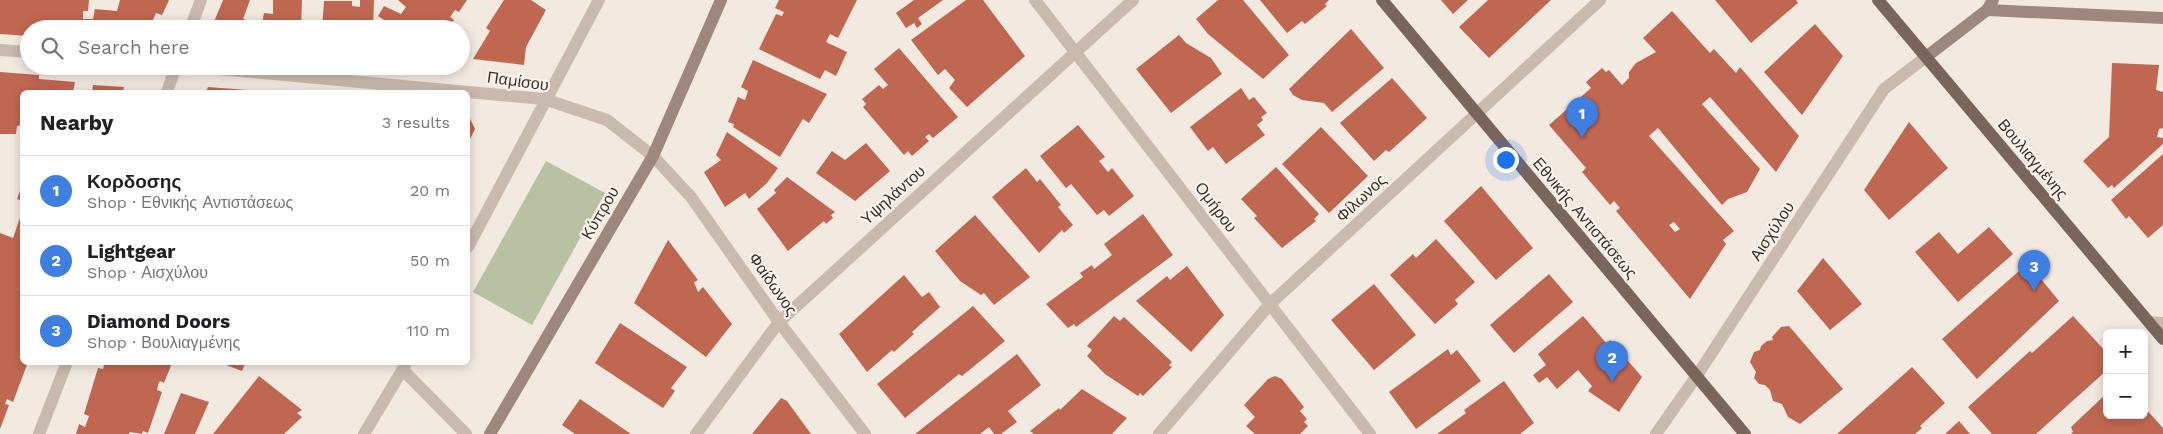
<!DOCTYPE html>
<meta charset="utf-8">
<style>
body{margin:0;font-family:"Work Sans",sans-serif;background:#f6f6f6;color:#202124}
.controls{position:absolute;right:15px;bottom:15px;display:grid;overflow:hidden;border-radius:8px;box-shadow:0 2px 12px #0003}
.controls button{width:45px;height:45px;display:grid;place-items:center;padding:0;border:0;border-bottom:1px solid #e0e0e0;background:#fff;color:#202124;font:25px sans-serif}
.you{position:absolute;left:1505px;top:159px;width:18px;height:18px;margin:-12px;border:4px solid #fff;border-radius:50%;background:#1a73e8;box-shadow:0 0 0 8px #1a73e833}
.badge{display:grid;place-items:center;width:32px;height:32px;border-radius:50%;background:#111827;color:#fff;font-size:16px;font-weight:700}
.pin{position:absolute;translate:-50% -41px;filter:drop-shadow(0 1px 2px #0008)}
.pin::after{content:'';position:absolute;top:26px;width:18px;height:15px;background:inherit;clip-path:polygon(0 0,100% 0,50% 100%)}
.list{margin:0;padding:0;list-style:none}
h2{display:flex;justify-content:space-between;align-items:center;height:65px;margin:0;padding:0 20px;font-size:21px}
h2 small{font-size:16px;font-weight:400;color:#757577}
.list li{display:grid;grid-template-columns:32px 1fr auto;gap:15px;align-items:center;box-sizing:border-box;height:70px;padding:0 20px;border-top:1px solid #e0e0e0}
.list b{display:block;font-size:19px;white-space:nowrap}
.list p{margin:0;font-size:16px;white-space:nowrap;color:#757577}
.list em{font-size:16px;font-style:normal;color:#757577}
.icon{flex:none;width:28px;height:28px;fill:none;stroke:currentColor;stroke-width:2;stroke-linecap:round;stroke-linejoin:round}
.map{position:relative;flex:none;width:2163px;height:434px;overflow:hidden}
.search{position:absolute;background:#fff;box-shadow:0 2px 12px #0003;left:20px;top:20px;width:450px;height:55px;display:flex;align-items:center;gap:12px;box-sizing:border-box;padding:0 18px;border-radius:28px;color:#757577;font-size:19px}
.panel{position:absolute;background:#fff;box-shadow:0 2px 12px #0003;left:20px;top:90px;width:450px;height:275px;border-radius:8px}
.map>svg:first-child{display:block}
</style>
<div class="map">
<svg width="2163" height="434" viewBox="0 0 2163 434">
<rect width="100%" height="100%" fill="#f2e9e1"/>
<polygon fill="#b8c1a1" points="546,161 605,193 532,325 473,292"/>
<g fill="#c06751" fill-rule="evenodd">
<polygon points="0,0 89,0 88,11 83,11 83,19 93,19 95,9 117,11 120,0 169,0 162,15 156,13 149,29 29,29 29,36 0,34"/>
<polygon points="223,0 250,0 243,19 262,24 264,13 273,14 273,0 302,0 301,29 211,29"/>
<polygon points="360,0 374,0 373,29 322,29 324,1 352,1 352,6 360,7"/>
<polygon points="398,0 467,0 459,12 455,10 450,17 454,20 448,29 387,29 390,24 378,16 384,6 401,14 406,7"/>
<polygon points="504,0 531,0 546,10 526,47 524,65 473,59 490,31 486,28"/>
<polygon points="779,0 857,0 838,38 830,34 826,42 847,52 836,76 825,70 820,79 759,49 776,14 782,16 784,12 775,8"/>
<polygon points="914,0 943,0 918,18 922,24 917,28 914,23 906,28 896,13"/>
<polygon points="966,0 983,0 1025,56 967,107 949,88 955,80 945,69 938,75 911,40"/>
<polygon points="1218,0 1243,0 1289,55 1263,79 1208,34 1196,19"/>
<polygon points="1260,0 1329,0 1325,4 1327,6 1305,24 1302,21 1287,33"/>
<polygon points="1441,0 1468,0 1453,14"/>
<polygon points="1488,0 1551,0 1489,58 1459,27"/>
<polygon points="1715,0 1796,0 1798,3 1751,43"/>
<path d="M1672,11L1710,53L1714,49L1736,73L1740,67L1799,136L1776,172L1710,97L1702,104L1760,169L1747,192L1728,199L1722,205L1658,128L1649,136L1734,231L1723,240L1726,244L1690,299L1616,211L1620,208L1614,201L1610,205L1582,172L1586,168L1549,125L1591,88L1586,82L1602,68L1606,72L1609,70L1622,85L1629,78V72L1636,63L1656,52L1643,38ZM1674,222L1680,229L1675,232L1669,225Z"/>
<polygon points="1815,24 1843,56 1802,115 1764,72"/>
<polygon points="1351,29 1384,68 1332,112 1324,103 1302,100 1293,95 1289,89"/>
<polygon points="1179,35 1186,43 1211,58 1222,74 1171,113 1136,69"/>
<polygon points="899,48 958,117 933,138 929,134 925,137 929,141 912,156 908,151 904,155 863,107 866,104 862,99 879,85 883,89 888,85 874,69"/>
<polygon points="753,60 827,94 809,123 803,119 780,157 733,127 734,124 728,122 738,97 745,100 748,91 741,87"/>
<polygon points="2112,63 2159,65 2156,90 2163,92 2163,128 2159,129 2157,137 2163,138 2163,144 2114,188 2112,185 2108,188 2083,161 2109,137"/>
<polygon points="0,72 39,75 39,79 75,82 73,92 22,92 22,125 17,126 16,134 0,134"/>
<polygon points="1392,78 1427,118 1389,152 1386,150 1374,161 1340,123"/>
<polygon points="93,85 124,87 123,92 92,92"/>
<polygon points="208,87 247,90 246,92 206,92"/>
<polygon points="1241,88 1249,100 1254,97 1267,113 1261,117 1263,120 1257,125 1265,135 1226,164 1213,147 1208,151 1190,127"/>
<polygon points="252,90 276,91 276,92 251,92"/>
<polygon points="468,114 475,129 468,143"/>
<polygon points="1909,122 1948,168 1889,220 1864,190"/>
<polygon points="1078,125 1105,157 1099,161 1108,172 1112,168 1134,196 1109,216 1104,210 1097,215 1071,184 1066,188 1040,156"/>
<polygon points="1321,127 1368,176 1329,213 1282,164"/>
<polygon points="727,132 778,168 767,183 749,199 745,193 725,207 704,172 721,160 716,155"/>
<polygon points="866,143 890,171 855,201 816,173 832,151 845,160"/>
<polygon points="2163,154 2163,225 2148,238 2129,216 2126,219 2111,200"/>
<polygon points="1276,167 1319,214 1314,219 1316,221 1282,248 1254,218 1257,216 1241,199"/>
<polygon points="1026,168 1037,182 1040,179 1061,205 1058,207 1073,225 1064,233 1062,230 1039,253 992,197"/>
<polygon points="787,177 835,212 831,215 833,218 826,224 824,221 788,251 757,209 776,193 774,190"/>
<polygon points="22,185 22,201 17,199"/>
<polygon points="1481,186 1533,248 1496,280 1444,221"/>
<polygon points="22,212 22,362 28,362 13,402 7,399 5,404 9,405 0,429 0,233 13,238"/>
<polygon points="1143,214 1173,255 1076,327 1074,324 1068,328 1046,304 1083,277 1080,273 1092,265 1094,269 1112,255 1104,244"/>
<polygon points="975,215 1030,277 994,305 984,293 981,295 960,281 935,251"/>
<polygon points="1989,227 2013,254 1958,302 1915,252 1939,232 1958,254"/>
<polygon points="1436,239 1475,282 1455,300 1458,304 1435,324 1390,275 1413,254 1416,258"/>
<polygon points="668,240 698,280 694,282 698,292 703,287 732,324 706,357 634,303"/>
<polygon points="1823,258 1862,304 1830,330 1797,291"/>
<polygon points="2028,263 2059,301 1977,379 1942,339"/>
<polygon points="1187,266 1224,315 1191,352 1136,301 1167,276 1170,280"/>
<polygon points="1549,274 1573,302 1514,353 1490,325"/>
<polygon points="904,275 922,297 929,292 940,307 912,332 914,334 894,352 892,350 867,372 839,334"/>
<polygon points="1374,284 1416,335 1374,370 1331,320"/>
<polygon points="973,306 1005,341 962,376 959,374 905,418 877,384"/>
<polygon points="1114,316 1120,321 1124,317 1172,362 1169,365 1172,367 1143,396 1140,393 1138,396 1105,374 1087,356 1092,350 1087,346"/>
<polygon points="1583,316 1607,344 1610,340 1642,377 1619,412 1588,391 1592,386 1578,370 1557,389 1547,377 1539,383 1533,375 1546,365 1538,354"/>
<polygon points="2073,316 2107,353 2107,370 2036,434 1992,434 1968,407 2030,351 2032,353"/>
<polygon points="620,323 687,367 671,388 675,391 663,408 595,363"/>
<polygon points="1789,326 1843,389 1800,424 1788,417 1782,404 1773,401 1770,390 1765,385 1759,384 1754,378 1756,372 1750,362 1754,352 1760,350 1761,346 1767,341 1773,340 1772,337 1781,327"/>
<polygon points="1448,349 1451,355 1457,350 1481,381 1416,429 1389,392"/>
<polygon points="1017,354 1041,385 1008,411 1017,422 1001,434 994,434 989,427 980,434 915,434"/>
<polygon points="105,362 172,363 164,383 160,381 158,385 157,390 162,392 148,433 143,431 142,434 130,432 129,434 76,434 79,424 85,427 89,416 84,414 98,368 103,369"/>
<polygon points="227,362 246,362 242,371 226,365"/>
<polygon points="1912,367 1945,403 1920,426 1922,428 1915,434 1837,434"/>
<polygon points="259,376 302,410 297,413 302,417 284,434 213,434"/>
<polygon points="1275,376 1282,379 1304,407 1300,411 1307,419 1304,422 1308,426 1300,434 1255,434 1246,426 1255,417 1244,405 1268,379"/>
<polygon points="1504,381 1534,423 1520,434 1437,434 1466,413 1464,410"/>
<polygon points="1082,389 1127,418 1112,434 1034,434 1030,431 1059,408 1060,410"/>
<polygon points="181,393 209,402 195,434 164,434"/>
<polygon points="2107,393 2107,415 2144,415 2144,407 2163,428 2163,434 2071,434 2073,432 2071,427"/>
<polygon points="781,398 787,401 811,434 752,434"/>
<polygon points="580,399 631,434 575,434 562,425"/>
<polygon points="1959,421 1970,434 1945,434"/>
</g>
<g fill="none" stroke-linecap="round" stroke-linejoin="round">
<g stroke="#cab9ad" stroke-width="12">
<polyline points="1035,0 1370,434"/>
<polyline points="190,29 201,0"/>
<polyline points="0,50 29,52"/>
<polyline points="186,66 544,99 607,120 653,156 691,197 779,322 865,434"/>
<polyline points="167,92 176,66"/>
<polyline points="468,247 599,0"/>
<polyline points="2149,322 2163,323"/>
<polyline points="403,370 466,434"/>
<polyline points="39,434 67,362"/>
<polyline points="364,434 407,362"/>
<polyline points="696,434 779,322 1133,0"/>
<polyline points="1159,434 1270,304 1600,0"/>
<polyline points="1656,434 1696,377 1884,89 1926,57"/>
</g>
<g stroke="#9e887e" stroke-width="12">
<polyline points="1987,10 2163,18"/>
<polyline points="1926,57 1987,10 1993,0"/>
<polyline points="490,434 653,156 721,0"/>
</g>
<g stroke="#7a655d" stroke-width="12">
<polyline points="1382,0 1745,434"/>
<polyline points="1878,0 2163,339"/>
</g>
</g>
<g text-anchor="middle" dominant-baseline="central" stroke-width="4.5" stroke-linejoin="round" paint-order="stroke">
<g font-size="16" fill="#392f2b" stroke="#faf3ed">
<text transform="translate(518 81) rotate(8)">Παμίσου</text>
<text transform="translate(2033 159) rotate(50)">Βουλιαγμένης</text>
<text transform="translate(893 195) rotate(-42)">Υψηλάντου</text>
<text transform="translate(1361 198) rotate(-43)">Φίλωνος</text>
<text transform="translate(1216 207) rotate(53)">Ομήρου</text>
<text transform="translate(600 213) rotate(-60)">Κύπρου</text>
<text transform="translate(1585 218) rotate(50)">Εθνικής Αντιστάσεως</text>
<text transform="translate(1772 231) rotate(-57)">Αισχύλου</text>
<text transform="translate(773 284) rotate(55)">Φαίδωνος</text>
</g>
</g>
</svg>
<div class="controls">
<button>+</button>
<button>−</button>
</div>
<div class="you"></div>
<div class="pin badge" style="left:1582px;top:138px;background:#3f7fe0">1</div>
<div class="pin badge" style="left:1612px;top:382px;background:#3f7fe0">2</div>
<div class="pin badge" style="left:2034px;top:291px;background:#3f7fe0">3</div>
<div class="search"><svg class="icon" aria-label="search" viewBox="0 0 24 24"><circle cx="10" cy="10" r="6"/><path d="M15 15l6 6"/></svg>Search here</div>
<section class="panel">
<h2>Nearby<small>3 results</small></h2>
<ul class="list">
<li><span class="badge" style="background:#3f7fe0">1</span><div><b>Κορδοσης</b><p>Shop · Εθνικής Αντιστάσεως</p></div><em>20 m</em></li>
<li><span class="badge" style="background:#3f7fe0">2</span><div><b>Lightgear</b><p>Shop · Αισχύλου</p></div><em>50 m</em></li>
<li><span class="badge" style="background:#3f7fe0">3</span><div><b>Diamond Doors</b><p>Shop · Βουλιαγμένης</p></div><em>110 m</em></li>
</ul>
</section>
</div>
